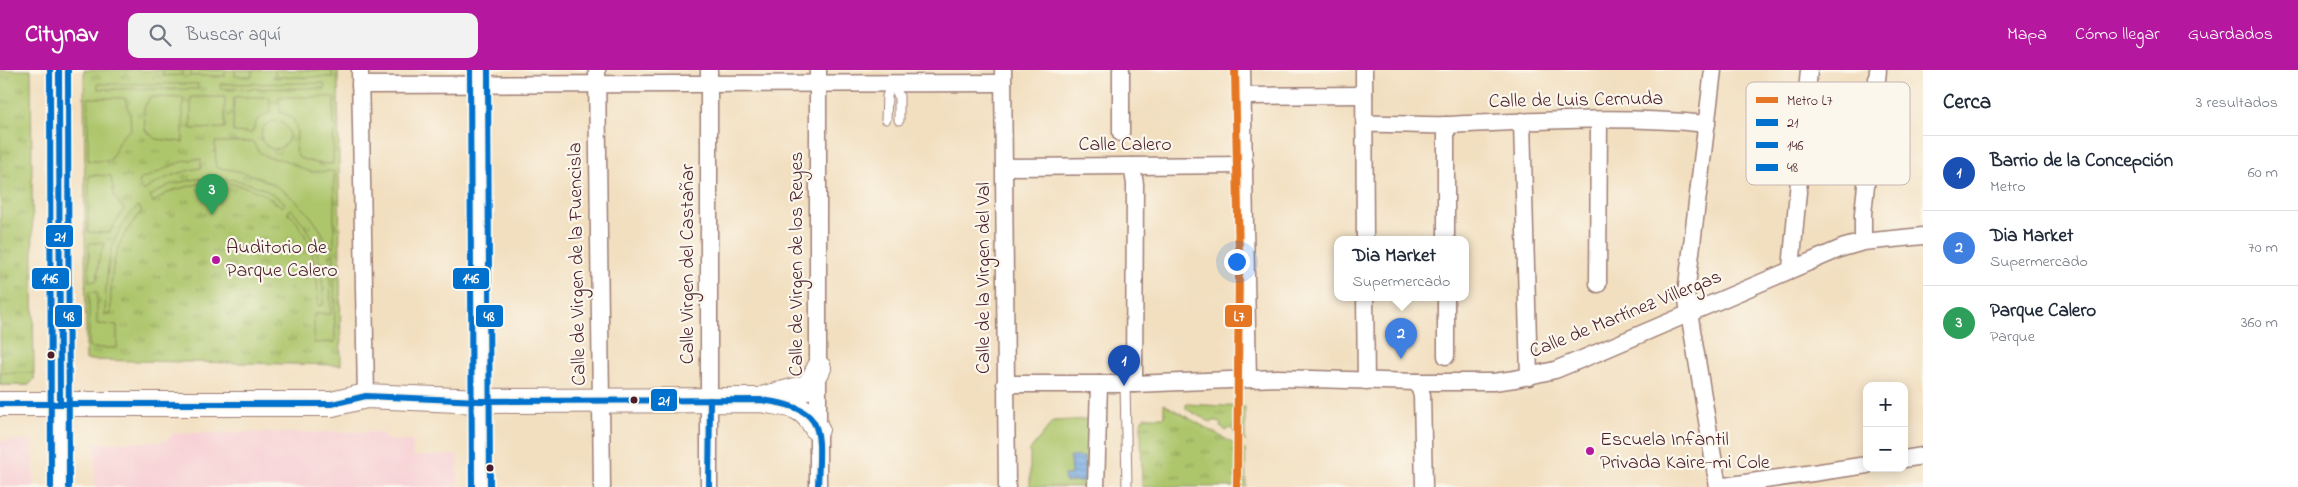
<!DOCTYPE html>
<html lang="es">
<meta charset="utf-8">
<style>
body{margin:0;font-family:"Indie Flower",sans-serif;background:#f2f2f3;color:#1f2937}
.controls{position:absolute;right:15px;bottom:15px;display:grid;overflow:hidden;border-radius:10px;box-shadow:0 2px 12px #0003}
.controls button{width:45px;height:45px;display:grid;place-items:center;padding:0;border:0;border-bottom:1px solid #e0e1e3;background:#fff;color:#1f2937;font:25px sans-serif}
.you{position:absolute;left:1236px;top:191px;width:18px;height:18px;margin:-12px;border:4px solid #fff;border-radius:50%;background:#1a73e8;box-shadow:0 0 0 8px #1a73e833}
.badge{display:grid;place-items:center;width:32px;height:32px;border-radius:50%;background:#b5179e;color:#fff;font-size:16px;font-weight:700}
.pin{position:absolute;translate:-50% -41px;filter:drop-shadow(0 1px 2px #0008)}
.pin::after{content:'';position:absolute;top:26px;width:18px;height:15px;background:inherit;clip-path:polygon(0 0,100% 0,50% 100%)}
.popup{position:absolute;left:1334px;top:166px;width:135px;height:65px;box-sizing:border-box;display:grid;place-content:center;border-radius:10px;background:#fff;filter:drop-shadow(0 1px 4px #0005);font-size:16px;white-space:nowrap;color:#747a83}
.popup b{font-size:19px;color:#1f2937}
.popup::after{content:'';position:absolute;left:50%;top:100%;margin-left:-10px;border:10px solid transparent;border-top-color:#fff}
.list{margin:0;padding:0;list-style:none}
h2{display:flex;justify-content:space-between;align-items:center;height:65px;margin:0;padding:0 20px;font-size:21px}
h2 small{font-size:16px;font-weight:400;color:#747a83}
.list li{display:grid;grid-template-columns:32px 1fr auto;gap:15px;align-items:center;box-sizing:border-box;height:75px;padding:0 20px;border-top:1px solid #e0e1e3}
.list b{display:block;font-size:19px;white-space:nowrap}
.list p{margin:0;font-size:16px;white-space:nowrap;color:#747a83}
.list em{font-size:16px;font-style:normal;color:#747a83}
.icon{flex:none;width:28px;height:28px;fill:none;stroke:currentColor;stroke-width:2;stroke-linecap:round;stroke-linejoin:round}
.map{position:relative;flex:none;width:1923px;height:417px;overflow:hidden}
header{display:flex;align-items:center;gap:30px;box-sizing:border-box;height:70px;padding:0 25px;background:#b5179e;color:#fff}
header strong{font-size:24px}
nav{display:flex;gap:28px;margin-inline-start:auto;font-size:18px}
.search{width:350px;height:45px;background:#f2f2f3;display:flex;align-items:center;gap:12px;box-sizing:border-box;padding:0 18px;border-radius:10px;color:#747a83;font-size:19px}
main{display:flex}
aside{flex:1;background:#fff}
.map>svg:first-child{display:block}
</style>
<header>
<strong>Citynav</strong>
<div class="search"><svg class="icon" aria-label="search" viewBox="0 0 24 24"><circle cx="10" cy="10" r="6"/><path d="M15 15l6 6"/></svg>Buscar aquí</div>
<nav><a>Mapa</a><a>Cómo llegar</a><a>Guardados</a></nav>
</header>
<main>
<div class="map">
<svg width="1923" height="417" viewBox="0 0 1923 417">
<defs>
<pattern id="park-tufts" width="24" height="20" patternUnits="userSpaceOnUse" patternTransform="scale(1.25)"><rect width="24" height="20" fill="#adc66c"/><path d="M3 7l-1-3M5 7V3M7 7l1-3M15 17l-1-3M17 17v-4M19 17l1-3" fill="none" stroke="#8fa059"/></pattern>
<pattern id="water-rules" width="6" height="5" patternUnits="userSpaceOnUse" patternTransform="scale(1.25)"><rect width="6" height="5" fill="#74a9e2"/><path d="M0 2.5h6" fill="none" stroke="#6189b7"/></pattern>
</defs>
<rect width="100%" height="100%" fill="#fbf7ec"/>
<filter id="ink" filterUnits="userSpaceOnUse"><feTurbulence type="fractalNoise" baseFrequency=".02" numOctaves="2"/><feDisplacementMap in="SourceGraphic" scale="10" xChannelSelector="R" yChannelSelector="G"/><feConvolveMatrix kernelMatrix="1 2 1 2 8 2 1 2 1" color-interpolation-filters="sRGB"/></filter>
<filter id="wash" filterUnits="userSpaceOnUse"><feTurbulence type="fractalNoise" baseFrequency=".0096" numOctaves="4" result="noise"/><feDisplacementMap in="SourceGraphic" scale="20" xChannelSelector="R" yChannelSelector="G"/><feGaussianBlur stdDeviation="1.12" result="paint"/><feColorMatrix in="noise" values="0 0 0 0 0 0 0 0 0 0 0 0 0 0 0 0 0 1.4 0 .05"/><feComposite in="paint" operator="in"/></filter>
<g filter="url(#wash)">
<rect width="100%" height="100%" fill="#f2dfc0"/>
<g fill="#f7cfd4">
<polygon points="380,362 389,371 412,370 413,386 458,385 458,417 95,417 95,373 166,371 174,363"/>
<polygon points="32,370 34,417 0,417 0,371"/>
</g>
<g fill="url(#park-tufts)" stroke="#7c724c">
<polygon points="0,0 31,0 34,309 29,315 0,315"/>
<polygon points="84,0 338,0 341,295 86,290"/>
<polygon points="1164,334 1245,380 1246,417 1142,417 1141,354 1142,349 1146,347 1164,347"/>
<polygon points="1186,334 1245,337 1245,372 1234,364 1235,362 1230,358 1227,361 1220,357 1221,354 1214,350 1212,353 1186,339"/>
</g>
<g fill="#adc66c" stroke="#7c724c">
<polygon points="163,0 182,0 182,5 163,6"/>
<rect x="191" y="0" width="34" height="6"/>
<rect x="235" y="0" width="17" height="6"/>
<rect x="275" y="0" width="57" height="7"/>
<polygon points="324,13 325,18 221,19 220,14"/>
<rect x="98" y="14" width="100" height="5"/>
<polygon points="150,27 183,28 183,72 156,69 145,60 144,38"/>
<polygon points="191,27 225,27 225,58 191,59"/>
<polygon points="234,27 270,27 270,42 257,50 252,63 233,62"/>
<path d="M279,27H334L333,94L316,93L299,88L295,80C298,64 300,47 280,42Z"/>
<path d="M88,28H125L130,45L131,60C114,70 118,81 109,91H88Z"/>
<circle cx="275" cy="65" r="14"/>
<path d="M215,72H253L258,81L267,87L284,90L310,102L334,101V177L329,176C308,131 267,101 216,98Z"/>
<path d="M201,89V98C180,101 161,109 143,121L139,113L141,109C161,103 179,88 201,89Z"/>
<polygon points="89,105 111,106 114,126 124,139 109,163 88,162"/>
<polygon points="200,108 201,113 171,121 153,132 150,126 169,115"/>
<path d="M213,109C239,108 265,116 285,133L282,137C262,120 239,113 213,112Z"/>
<path d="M138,136L142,141C112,175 110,200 111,244L105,245C107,201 105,169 138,136Z"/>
<path d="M291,139C318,167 323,198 323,235L318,236C318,200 314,169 288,142Z"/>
<polygon points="89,173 105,173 99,188 97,211 89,211"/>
<polygon points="330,185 334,185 335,272 314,273 314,244 331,244"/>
<polygon points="89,222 97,222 97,254 117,255 117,278 89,278"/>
<polygon points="0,303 34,303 34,309 29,315 0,315"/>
<polygon points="1091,349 1090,417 1030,417 1030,380 1053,351"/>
</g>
<polygon fill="url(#water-rules)" stroke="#5f6486" points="1070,387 1084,387 1085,411 1065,412 1064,405 1071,405"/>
</g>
<g filter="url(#ink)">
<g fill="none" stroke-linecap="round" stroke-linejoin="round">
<g stroke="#9e7f76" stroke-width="11">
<g id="lane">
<polyline points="892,13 899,26 899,50"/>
<polyline points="886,49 887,26 892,13"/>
<polyline points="1125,313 1127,417"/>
</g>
</g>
<g stroke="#9e7f76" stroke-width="19">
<g id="street">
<polyline points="360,0 366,326"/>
<polyline points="479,0 481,417"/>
<polyline points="597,0 602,417"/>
<polyline points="709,0 709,417"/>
<polyline points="1003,0 1007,417"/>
<polyline points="1242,0 1248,309"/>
<polyline points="1364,0 1365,170"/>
<polyline points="1713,0 1686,224 1718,417"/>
<polyline points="360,15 1003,13"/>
<polyline points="1244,26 1364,25"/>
<polyline points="1522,51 1529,307"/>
<path d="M1365,54C1393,53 1421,56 1449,55C1534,51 1621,45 1707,54"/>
<polyline points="1446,55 1446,170"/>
<polyline points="1121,63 1121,0"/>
<polyline points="1132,96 1135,114 1134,314"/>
<polyline points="1005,97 1245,95"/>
<polyline points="1863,172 1863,144 1878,0"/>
<polyline points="1791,199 1809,0"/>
<polyline points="1598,214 1599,50"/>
<polyline points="1365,228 1366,311"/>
<polyline points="1446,228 1446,286"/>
<polyline points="1417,312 1422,325 1424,417"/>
<polyline points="1005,314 1134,314 1277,308 1417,312 1493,312 1515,309 1555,300 1599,282 1842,178 1863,172 1923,166"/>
<polyline points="1904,389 1923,386"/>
<polyline points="818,417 818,0"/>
<polyline points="1096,417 1099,314"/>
<polyline points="1718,417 1867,395"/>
</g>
</g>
<g stroke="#9e7f76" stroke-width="26">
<g id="secondary">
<polyline points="59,0 60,417"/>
<polyline points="765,328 807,317 813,310 819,298"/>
<path d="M0,334H332L366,326L480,331L760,330C789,335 803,332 817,359"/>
</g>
</g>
<use href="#lane" stroke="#fff" stroke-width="9"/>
<use href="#street" stroke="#fff" stroke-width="16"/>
<use href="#secondary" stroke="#fff" stroke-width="24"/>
<g stroke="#fbf7ec" stroke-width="10">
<g id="bus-1">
<polyline points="59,0 60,333"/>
<path d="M0,334H332L366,326L480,331L760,330C827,338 820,358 818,417"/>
<polyline points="709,417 710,330"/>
</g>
</g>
<g stroke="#fbf7ec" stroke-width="10">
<g id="bus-2">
<polyline points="50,0 51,417"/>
<polyline points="470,0 472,417"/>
</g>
</g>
<g stroke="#fbf7ec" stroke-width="10">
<g id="bus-3">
<polyline points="68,0 69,417"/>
<polyline points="488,0 490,417"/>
</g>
</g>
<use href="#bus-1" stroke="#0072ce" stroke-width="6"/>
<use href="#bus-2" stroke="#0072ce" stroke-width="6"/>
<use href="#bus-3" stroke="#0072ce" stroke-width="6"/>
<g stroke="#fbf7ec" stroke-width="11">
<polyline id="metro-1" points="1235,0 1239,191 1237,417"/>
</g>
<use href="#metro-1" stroke="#e57624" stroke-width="8"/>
</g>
</g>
<g fill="#b5179e" stroke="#fbf7ec" stroke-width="2">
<circle cx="216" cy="190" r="5"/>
<circle cx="1590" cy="381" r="5"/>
</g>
<g fill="#4a1f2b" stroke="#fbf7ec" stroke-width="2">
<circle cx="51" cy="285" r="4.5"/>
<circle cx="634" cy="330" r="4.5"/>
<circle cx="490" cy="398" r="4.5"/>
</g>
<g text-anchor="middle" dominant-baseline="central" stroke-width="4.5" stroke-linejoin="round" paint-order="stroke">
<g font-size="20" fill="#4a1f2b" stroke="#fbf7ec">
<text transform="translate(1576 31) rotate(-1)">Calle de Luis Cernuda</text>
<text x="1125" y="75">Calle Calero</text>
<text transform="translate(578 194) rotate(-91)">Calle de Virgen de la Fuencisla</text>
<text transform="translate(688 194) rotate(-90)">Calle Virgen del Castañar</text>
<text transform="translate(797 194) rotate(-90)">Calle de Virgen de los Reyes</text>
<text transform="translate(984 208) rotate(-90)">Calle de la Virgen del Val</text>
<text transform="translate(1626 245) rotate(-22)">Calle de Martínez Villergas</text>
</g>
<g font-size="20" fill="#4a1f2b" stroke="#fbf7ec" text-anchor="start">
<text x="226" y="178">Auditorio de<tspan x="226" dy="23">Parque Calero</tspan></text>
<text x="1600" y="370">Escuela Infantil<tspan x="1600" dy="23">Privada Kaire-mi Cole</tspan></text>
</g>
</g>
<rect x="1746" y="12" width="164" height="103" rx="8" fill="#fbf7ec" stroke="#c6b6b2" stroke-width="1"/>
<rect x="1756" y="27" width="22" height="6" fill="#e57624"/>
<rect x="1756" y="49" width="22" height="7" fill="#0072ce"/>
<rect x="1756" y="72" width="22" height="6" fill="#0072ce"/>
<rect x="1756" y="94" width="22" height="7" fill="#0072ce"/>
<g font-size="14" fill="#4a1f2b">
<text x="1787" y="35">Metro L7</text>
<text x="1787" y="57">21</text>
<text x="1787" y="80">146</text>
<text x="1787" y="102">48</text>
</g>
<g stroke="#fbf7ec" stroke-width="2">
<rect x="45" y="154" width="29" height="24" rx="5" fill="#0072ce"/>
<rect x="31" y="197" width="39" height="23" rx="5" fill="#0072ce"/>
<rect x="452" y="197" width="38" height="23" rx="5" fill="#0072ce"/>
<rect x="1224" y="234" width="29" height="24" rx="5" fill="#e57624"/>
<rect x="475" y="234" width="29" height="24" rx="5" fill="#0072ce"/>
<rect x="54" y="234" width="29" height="24" rx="5" fill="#0072ce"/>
<rect x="650" y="318" width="28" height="24" rx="5" fill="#0072ce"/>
</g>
<g font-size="14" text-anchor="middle" font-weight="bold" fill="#fff">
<text x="60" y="171">21</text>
<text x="50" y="213">146</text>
<text x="471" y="213">146</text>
<text x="1239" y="251">L7</text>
<text x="489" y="251">48</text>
<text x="69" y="251">48</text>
<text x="664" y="335">21</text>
</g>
</svg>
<div class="controls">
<button>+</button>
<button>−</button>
</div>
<div class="you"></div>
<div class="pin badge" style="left:1124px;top:316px;background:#1a4fb4">1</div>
<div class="pin badge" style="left:1401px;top:289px;background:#3f7fe0">2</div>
<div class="popup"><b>Dia Market</b>Supermercado</div>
<div class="pin badge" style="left:212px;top:145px;background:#2e9e5b">3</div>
</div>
<aside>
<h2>Cerca<small>3 resultados</small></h2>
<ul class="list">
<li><span class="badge" style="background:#1a4fb4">1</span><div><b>Barrio de la Concepción</b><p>Metro</p></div><em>60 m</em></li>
<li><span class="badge" style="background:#3f7fe0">2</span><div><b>Dia Market</b><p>Supermercado</p></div><em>70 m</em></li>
<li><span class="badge" style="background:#2e9e5b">3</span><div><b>Parque Calero</b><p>Parque</p></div><em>360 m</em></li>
</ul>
</aside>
</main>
